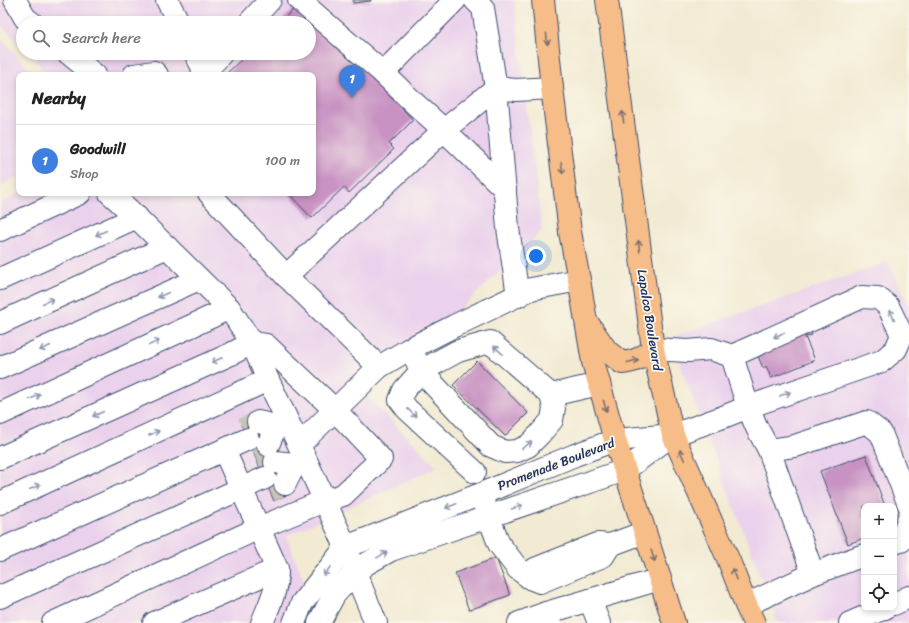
<!DOCTYPE html>
<meta charset="utf-8">
<style>
body{margin:0;font-family:Sriracha,sans-serif;background:#f6f6f6;color:#222}
.controls{position:absolute;right:12px;bottom:12px;display:grid;overflow:hidden;border-radius:8px;box-shadow:0 2px 6px #0003}
.controls button{width:36px;height:36px;display:grid;place-items:center;padding:0;border:0;border-bottom:1px solid #e0e0e0;background:#fff;color:#222;font:20px sans-serif}
.you{position:absolute;left:536px;top:256px;width:14px;height:14px;margin:-10px;border:3px solid #fff;border-radius:50%;background:#1a73e8;box-shadow:0 0 0 6px #1a73e833}
.badge{display:grid;place-items:center;width:26px;height:26px;border-radius:50%;background:#b5179e;color:#fff;font-size:13px;font-weight:700}
.pin{position:absolute;translate:-50% -33px;filter:drop-shadow(0 1px 2px #0008)}
.pin::after{content:'';position:absolute;top:21px;width:14px;height:12px;background:inherit;clip-path:polygon(0 0,100% 0,50% 100%)}
.list{margin:0;padding:0;list-style:none}
h2{display:flex;justify-content:space-between;align-items:center;height:52px;margin:0;padding:0 16px;font-size:17px}
h2 small{font-size:13px;font-weight:400;color:#767676}
.list li{display:grid;grid-template-columns:26px 1fr auto;gap:12px;align-items:center;box-sizing:border-box;height:72px;padding:0 16px;border-top:1px solid #e0e0e0}
.list b{display:block;font-size:15px;white-space:nowrap}
.list p{margin:0;font-size:13px;white-space:nowrap;color:#767676}
.list em{font-size:13px;font-style:normal;color:#767676}
.icon{flex:none;width:22px;height:22px;fill:none;stroke:currentColor;stroke-width:2;stroke-linecap:round;stroke-linejoin:round}
.map{position:relative;flex:none;width:909px;height:623px;overflow:hidden}
.search{position:absolute;background:#fff;box-shadow:0 2px 6px #0003;left:16px;top:16px;width:300px;height:44px;display:flex;align-items:center;gap:10px;box-sizing:border-box;padding:0 14px;border-radius:22px;color:#767676;font-size:15px}
.panel{position:absolute;background:#fff;box-shadow:0 2px 6px #0003;left:16px;top:72px;width:300px;height:124px;border-radius:8px}
.map>svg:first-child{display:block}
</style>
<div class="map">
<svg width="909" height="623" viewBox="0 0 909 623">
<rect width="100%" height="100%" fill="#fbf7ec"/>
<filter id="ink" filterUnits="userSpaceOnUse"><feTurbulence type="fractalNoise" baseFrequency=".025" numOctaves="2"/><feDisplacementMap in="SourceGraphic" scale="8" xChannelSelector="R" yChannelSelector="G"/><feConvolveMatrix kernelMatrix="1 2 1 2 8 2 1 2 1" color-interpolation-filters="sRGB"/></filter>
<filter id="wash" filterUnits="userSpaceOnUse"><feTurbulence type="fractalNoise" baseFrequency=".012" numOctaves="4" result="noise"/><feDisplacementMap in="SourceGraphic" scale="16" xChannelSelector="R" yChannelSelector="G"/><feGaussianBlur stdDeviation="0.9" result="paint"/><feColorMatrix in="noise" values="0 0 0 0 0 0 0 0 0 0 0 0 0 0 0 0 0 1.4 0 .05"/><feComposite in="paint" operator="in"/></filter>
<g filter="url(#wash)">
<rect width="100%" height="100%" fill="#f2ead2"/>
<g fill="#ead1ec" fill-rule="evenodd">
<polygon points="0,0 514,0 542,231 368,397 437,467 286,536 321,623 0,623 0,203 20,193 313,193 313,75 49,75 28,53 309,53 309,23 23,23 23,48 0,24"/>
<polygon points="0,38 35,75 19,75 19,176 0,186"/>
<path d="M888,262L909,305V623H778L670,338ZM864,506H894V608H864Z"/>
</g>
<g id="blocks">
<g fill="#c893c3">
<polygon points="353,0 371,0 371,1 353,3"/>
<polygon points="300,3 413,120 389,144 394,149 349,193 344,187 312,218 288,193 313,193 313,75 225,75 248,53 309,53 309,23 279,23"/>
<polygon points="809,326 812,335 805,337 815,360 771,378 766,366 763,368 755,349"/>
<polygon points="477,361 528,413 505,436 453,385"/>
<polygon points="256,418 289,494 274,501 241,424"/>
<polygon points="866,455 885,506 864,506 864,538 848,544 820,471"/>
<polygon points="496,558 510,595 469,610 455,573"/>
</g>
</g>
</g>
<g filter="url(#ink)">
<use href="#blocks" fill-opacity="0" stroke="#3b4b6f" stroke-width="1"/>
<g fill="none" stroke-linecap="round" stroke-linejoin="round">
<g stroke="#c7c5bb" stroke-width="22" stroke-dasharray="22 11" stroke-linecap="butt">
<polyline points="243,429 258,422"/>
<polyline points="253,452 268,445"/>
<polyline points="260,468 275,462"/>
<polyline points="270,491 285,484"/>
</g>
<g stroke="#3b4b6f" stroke-width="24">
<g id="minor">
<polyline points="15,0 25,18 32,23"/>
<polyline points="167,0 179,23"/>
<polyline points="299,0 383,73 413,102 444,130 496,88 483,8 475,0"/>
<polyline points="249,23 270,0"/>
<polyline points="68,53 95,75"/>
<polyline points="195,53 205,72"/>
<polyline points="383,73 455,0"/>
<polyline points="134,75 154,72 157,75"/>
<polyline points="202,75 222,53"/>
<polyline points="209,193 286,276 379,367"/>
<polyline points="0,230 80,193"/>
<polyline points="286,276 444,130 505,189"/>
<polyline points="0,279 137,217"/>
<polyline points="518,296 508,228 496,88 516,90 552,88"/>
<polyline points="0,323 167,247"/>
<polyline points="411,348 421,371 491,446 505,452 517,451 528,446 539,435 552,420 554,408 551,395 490,342 458,351 421,371 404,390 400,400 407,409 475,472"/>
<polyline points="653,349 688,351 711,349 732,356 748,407 757,428 769,450 795,446 867,422 881,433 909,505"/>
<polyline points="0,368 199,279"/>
<polyline points="551,395 599,384"/>
<polyline points="0,414 213,316 229,308"/>
<polyline points="258,422 276,426 268,445"/>
<path d="M224,450L277,569C278,589 269,605 262,623"/>
<polyline points="769,450 813,574"/>
<polyline points="0,458 231,354 252,343 268,380 299,445"/>
<polyline points="275,462 295,464 285,484"/>
<polyline points="0,503 268,380"/>
<polyline points="484,504 499,544 518,569 530,578"/>
<polyline points="894,543 901,541 909,517"/>
<polygon points="598,544 610,545 603,556 540,582 530,578 535,569"/>
<polyline points="610,545 645,532"/>
<polyline points="0,550 248,439"/>
<polyline points="0,597 265,478"/>
<polyline points="590,600 599,623"/>
<polyline points="894,604 909,597"/>
<polyline points="746,605 813,574 864,555"/>
<polyline points="53,623 259,528 326,500 343,495 381,459 335,410 266,345 252,343 229,308 130,211 110,193"/>
<polyline points="154,623 277,569"/>
<polyline points="294,623 302,603 346,547 481,494 575,455 615,440 673,435 723,417 748,407 882,361 896,349 902,335 888,306 878,298 862,297 732,356"/>
<polyline points="319,623 334,595 355,572 366,564 391,550 625,470 672,435"/>
<polyline points="376,623 355,572 346,547 299,445 379,367 411,348 454,326 531,289 579,280"/>
<polyline points="519,623 546,613"/>
<polyline points="550,623 546,613 660,579"/>
<polyline points="850,623 885,608"/>
</g>
</g>
<g stroke="#3b4b6f" stroke-width="24">
<g id="major">
<polyline points="543,0 552,88 570,232 579,280 593,362 615,440 645,532 674,623"/>
<polyline points="607,0 653,349 673,435 729,561 746,605 754,623"/>
<path d="M589,325L607,351L622,363C637,361 641,358 653,349"/>
</g>
</g>
<use href="#minor" stroke="#fff" stroke-width="22"/>
<use href="#major" stroke="#f7bd88" stroke-width="22"/>
</g>
<defs><path id="oneway-shaft" d="M-6 0H5M1.5-3L5.5 0L1.5 3" fill="none" stroke-width="1.6" stroke-linecap="round" stroke-linejoin="round"/></defs>
<g stroke="#7e6f71">
<use href="#oneway-shaft" transform="translate(547 39) rotate(84)"/>
<use href="#oneway-shaft" transform="translate(623 117) rotate(-97)"/>
<use href="#oneway-shaft" transform="translate(562 168) rotate(83)"/>
<use href="#oneway-shaft" transform="translate(639 246) rotate(-97)"/>
<use href="#oneway-shaft" transform="translate(633 361) rotate(-14)"/>
<use href="#oneway-shaft" transform="translate(605 406) rotate(74)"/>
<use href="#oneway-shaft" transform="translate(682 455) rotate(-114)"/>
<use href="#oneway-shaft" transform="translate(653 556) rotate(72)"/>
<use href="#oneway-shaft" transform="translate(734 574) rotate(-111)"/>
</g>
<g stroke="#8d97ae">
<use href="#oneway-shaft" transform="translate(101 233) rotate(156)"/>
<use href="#oneway-shaft" transform="translate(163 295) rotate(156)"/>
<use href="#oneway-shaft" transform="translate(48 301) rotate(-24)"/>
<use href="#oneway-shaft" transform="translate(892 315) rotate(-116)"/>
<use href="#oneway-shaft" transform="translate(779 335) rotate(156)"/>
<use href="#oneway-shaft" transform="translate(154 343) rotate(-25)"/>
<use href="#oneway-shaft" transform="translate(45 348) rotate(156)"/>
<use href="#oneway-shaft" transform="translate(498 350) rotate(-139)"/>
<use href="#oneway-shaft" transform="translate(217 360) rotate(156)"/>
<use href="#oneway-shaft" transform="translate(785 394) rotate(-19)"/>
<use href="#oneway-shaft" transform="translate(35 397) rotate(-25)"/>
<use href="#oneway-shaft" transform="translate(412 413) rotate(44)"/>
<use href="#oneway-shaft" transform="translate(98 414) rotate(156)"/>
<use href="#oneway-shaft" transform="translate(154 433) rotate(-25)"/>
<use href="#oneway-shaft" transform="translate(527 445) rotate(-34)"/>
<use href="#oneway-shaft" transform="translate(35 487) rotate(-25)"/>
<use href="#oneway-shaft" transform="translate(451 506) rotate(159)"/>
<use href="#oneway-shaft" transform="translate(517 507) rotate(-19)"/>
<use href="#oneway-shaft" transform="translate(382 555) rotate(-29)"/>
<use href="#oneway-shaft" transform="translate(327 571) rotate(128)"/>
</g>
</g>
<g text-anchor="middle" dominant-baseline="central" stroke-width="3.5" stroke-linejoin="round" paint-order="stroke">
<g font-size="13" fill="#1b2f5e" stroke="#fbf7ec">
<text transform="translate(650 320) rotate(81)">Lapalco Boulevard</text>
<text transform="translate(556 464) rotate(-21)">Promenade Boulevard</text>
</g>
</g>
</svg>
<div class="controls">
<button>+</button>
<button>−</button>
<button><svg class="icon" aria-label="locate" viewBox="0 0 24 24"><circle cx="12" cy="12" r="6"/><path d="M12 2v4M12 18v4M2 12h4M18 12h4"/></svg></button>
</div>
<div class="you"></div>
<div class="pin badge" style="left:352px;top:98px;background:#3f7fe0">1</div>
<div class="search"><svg class="icon" aria-label="search" viewBox="0 0 24 24"><circle cx="10" cy="10" r="6"/><path d="M15 15l6 6"/></svg>Search here</div>
<section class="panel">
<h2>Nearby<small></small></h2>
<ul class="list">
<li><span class="badge" style="background:#3f7fe0">1</span><div><b>Goodwill</b><p>Shop</p></div><em>100 m</em></li>
</ul>
</section>
</div>
